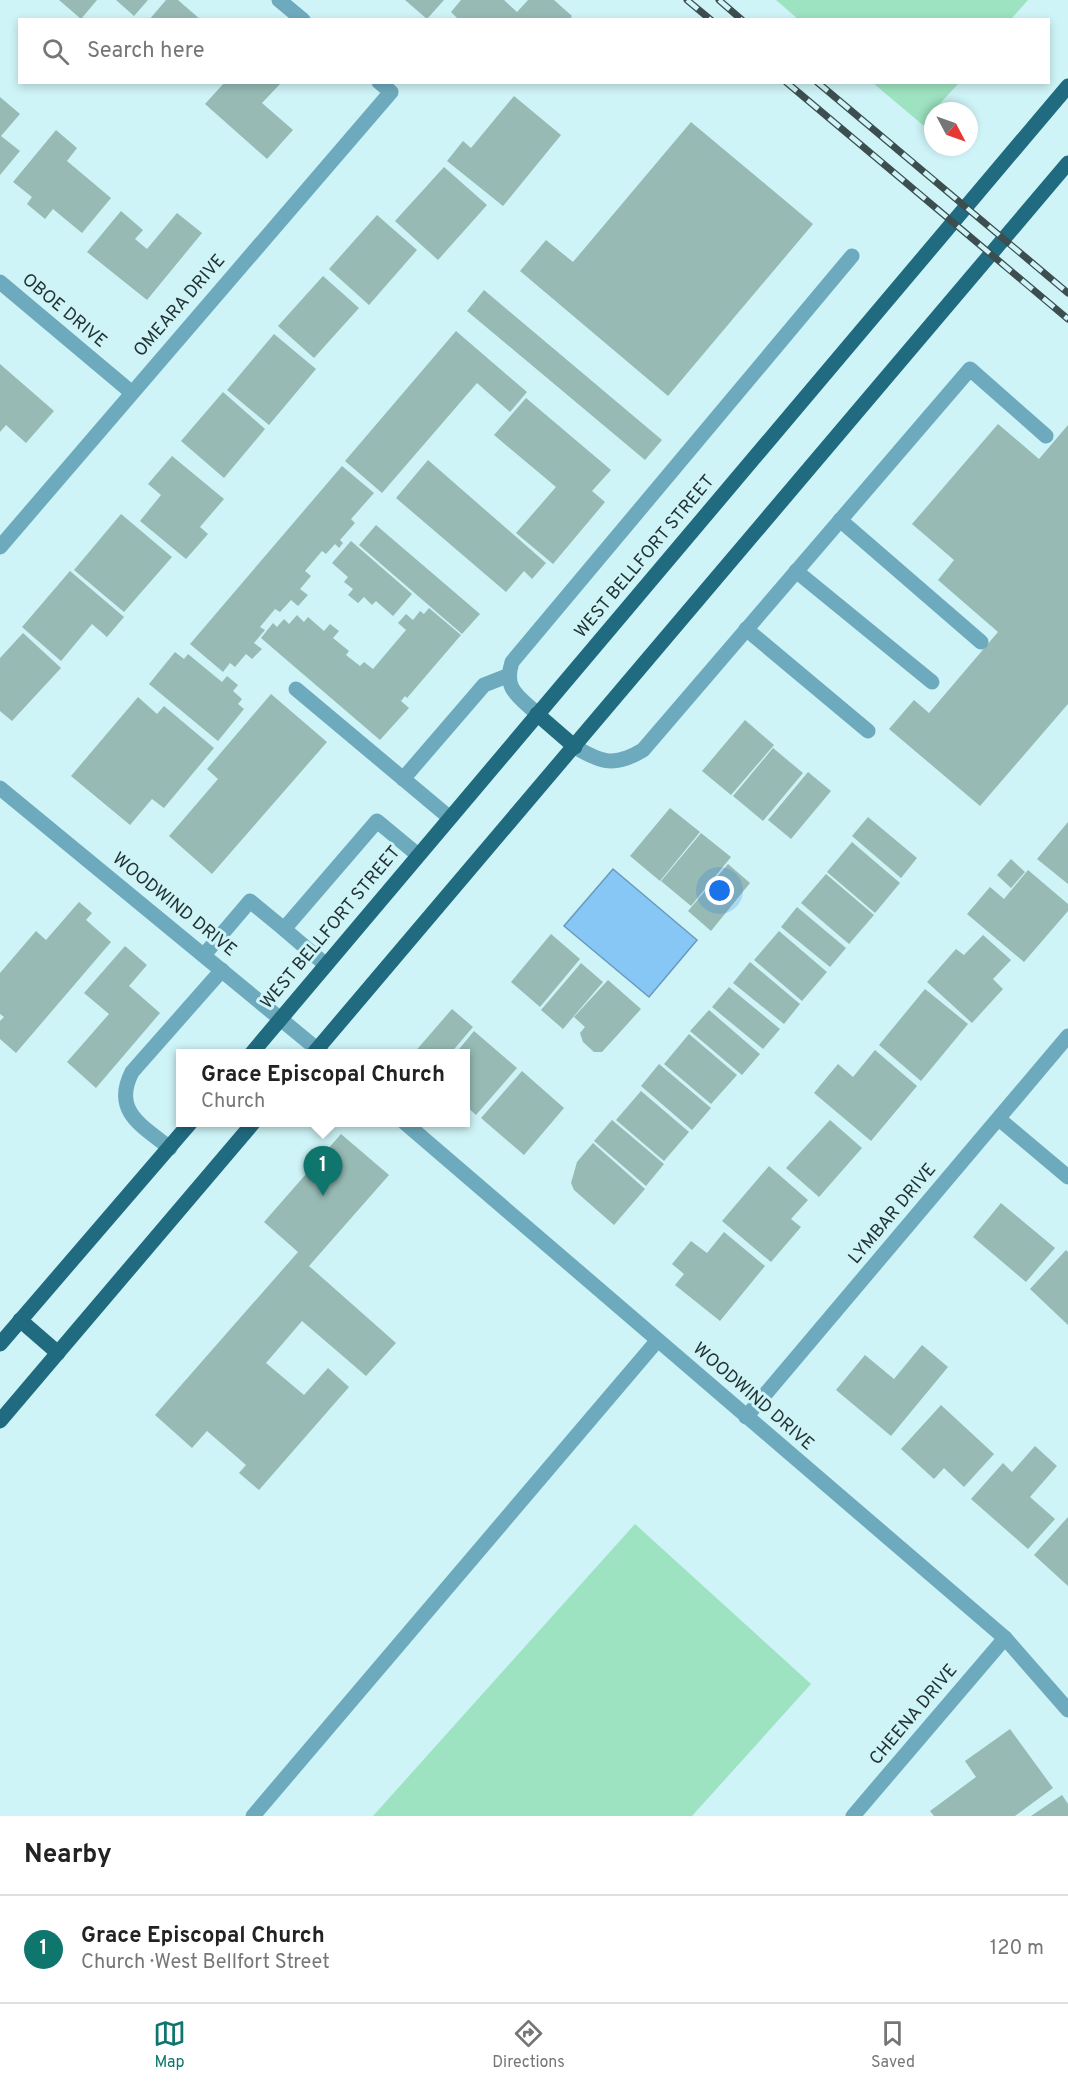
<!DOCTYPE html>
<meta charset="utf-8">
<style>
body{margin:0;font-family:Overpass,sans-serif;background:#f2f2f2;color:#222}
.compass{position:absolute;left:924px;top:102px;width:54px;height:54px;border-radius:50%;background:#fff;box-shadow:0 3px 9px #0003;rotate:131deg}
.you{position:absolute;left:720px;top:891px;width:21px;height:21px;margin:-15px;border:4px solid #fff;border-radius:50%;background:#1a73e8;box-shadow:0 0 0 9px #1a73e833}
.badge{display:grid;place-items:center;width:39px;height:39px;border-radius:50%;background:#0f766e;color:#fff;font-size:20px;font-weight:700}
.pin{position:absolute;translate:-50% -50px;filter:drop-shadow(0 2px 3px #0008)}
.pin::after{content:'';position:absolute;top:32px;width:21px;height:18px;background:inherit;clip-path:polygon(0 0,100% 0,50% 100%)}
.popup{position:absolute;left:176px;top:1049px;width:294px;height:78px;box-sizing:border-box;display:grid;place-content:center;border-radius:0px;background:#fff;filter:drop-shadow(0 2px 4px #0005);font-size:20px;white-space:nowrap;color:#767676}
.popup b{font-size:22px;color:#222}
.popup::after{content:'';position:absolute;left:50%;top:100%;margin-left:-12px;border:12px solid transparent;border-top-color:#fff}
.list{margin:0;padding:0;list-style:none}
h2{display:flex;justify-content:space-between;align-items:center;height:78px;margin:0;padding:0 24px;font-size:26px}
h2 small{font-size:20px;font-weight:400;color:#767676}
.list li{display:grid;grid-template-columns:39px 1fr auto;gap:18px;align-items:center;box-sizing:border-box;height:108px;padding:0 24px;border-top:2px solid #e0e0e0}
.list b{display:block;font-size:22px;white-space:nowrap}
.list p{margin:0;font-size:20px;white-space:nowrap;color:#767676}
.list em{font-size:20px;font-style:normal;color:#767676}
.icon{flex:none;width:33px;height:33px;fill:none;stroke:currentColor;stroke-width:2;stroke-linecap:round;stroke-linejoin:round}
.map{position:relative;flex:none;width:1068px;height:1816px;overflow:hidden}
.search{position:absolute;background:#fff;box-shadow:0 3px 9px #0003;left:18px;right:18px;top:18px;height:66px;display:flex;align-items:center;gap:15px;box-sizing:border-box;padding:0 21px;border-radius:0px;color:#767676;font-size:22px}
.sheet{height:186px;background:#fff}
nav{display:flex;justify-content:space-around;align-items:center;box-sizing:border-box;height:84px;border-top:2px solid #e0e0e0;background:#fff;font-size:16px;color:#767676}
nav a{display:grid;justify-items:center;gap:3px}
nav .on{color:#0f766e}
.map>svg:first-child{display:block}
</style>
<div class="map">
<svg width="1068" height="1816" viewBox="0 0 1068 1816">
<rect width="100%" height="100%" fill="#cef4f7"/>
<g fill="#9de3c1">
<polygon points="776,0 1028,0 1011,19 799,20"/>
<polygon points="873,83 959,83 933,111 924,126"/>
<polygon points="635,1524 811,1684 692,1816 373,1816"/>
</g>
<polygon fill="#87c7f6" stroke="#699abc" stroke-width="1.5" points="613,869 697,940 649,997 564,926"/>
<g fill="#97bab4">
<polygon points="59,0 97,0 81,19"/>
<polygon points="116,0 148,0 134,16"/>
<polygon points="166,0 178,0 201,20 149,20"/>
<polygon points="405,0 444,0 427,19"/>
<polygon points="461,0 504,0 517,12 528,0 554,0 572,16 569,20 459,20 451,12"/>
<polygon points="225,82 280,84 262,103 293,130 267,159 205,104"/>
<polygon points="514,96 561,135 503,206 447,161 463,141 471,148"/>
<polygon points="0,97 20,114 1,136 20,151 0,175"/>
<polygon points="691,122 813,224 668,396 520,271 546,240 573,262"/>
<polygon points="56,130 77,148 67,161 111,198 82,233 53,209 45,219 27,204 32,197 13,182"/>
<polygon points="444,167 487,205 438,260 395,221"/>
<polygon points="121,211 143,230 135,239 147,249 177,213 202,233 147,300 87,252"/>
<polygon points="377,215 417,250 369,305 329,269"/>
<polygon points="323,276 359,308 314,358 278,326"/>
<polygon points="484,290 662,440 645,460 467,311"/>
<polygon points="456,331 527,392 510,412 477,383 382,493 345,461"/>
<polygon points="274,334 316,369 269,425 227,390"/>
<polygon points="0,364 54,411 26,443 6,425 0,432"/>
<polygon points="223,392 265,429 224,478 181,441"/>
<polygon points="526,398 611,470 592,491 605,502 553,564 516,533 556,487 494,435"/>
<polygon points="998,424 1039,459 1068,425 1068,704 980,806 889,729 914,700 929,713 998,632 938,580 954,560 912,524"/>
<polygon points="172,456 224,499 200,527 208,534 186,559 140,521 161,495 148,484"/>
<polygon points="428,460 546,563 532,579 524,571 506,592 396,498"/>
<polygon points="342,466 374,493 351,519 355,523 340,540 343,543 339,548 335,544 326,554 322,551 305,571 311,576 300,589 308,595 298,606 291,600 280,612 275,609 260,627 265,630 254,643 262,649 252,659 246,654 235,667 230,663 223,672 190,644"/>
<polygon points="121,514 172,557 124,612 74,570"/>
<polygon points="376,525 480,614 462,634 359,545"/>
<polygon points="351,541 412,594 393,616 376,601 372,605 364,597 358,603 348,595 353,589 344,582 348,577 332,563"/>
<polygon points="70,571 124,617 107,637 92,624 61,661 22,627"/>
<polygon points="429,608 461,635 407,698 405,696 401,701 409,708 380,740 261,638 273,623 277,627 284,619 289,624 297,615 304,622 308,617 324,631 330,624 339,631 333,638 349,651 346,655 360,666 364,662 373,669 406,630 398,623 406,614 413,620 420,611 424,614"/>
<polygon points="23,633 61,668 12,721 0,711 0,658"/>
<polygon points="175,652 184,659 188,654 222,682 227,676 238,685 233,691 242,699 238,704 244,709 218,741 149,684"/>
<polygon points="271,694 327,742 212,874 169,836 218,779 207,769"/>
<polygon points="138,697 157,714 164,706 214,748 164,808 152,799 130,825 71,776"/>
<polygon points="745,720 774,745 731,795 702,771"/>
<polygon points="773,748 803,773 763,821 733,796"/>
<polygon points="808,772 831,791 791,839 768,820"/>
<polygon points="670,808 700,832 660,881 630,856"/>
<polygon points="868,817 917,858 901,878 852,836"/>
<polygon points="1068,822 1068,884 1037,859"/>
<polygon points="701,833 731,857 691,906 661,881"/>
<polygon points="852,842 900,883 875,913 827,872"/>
<polygon points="1011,859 1025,872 1011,888 997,875"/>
<polygon points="728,864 750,883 711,931 688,911"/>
<polygon points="1028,870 1068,904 1068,911 1024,962 967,914 990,887 1004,899"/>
<polygon points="826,874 874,915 849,944 801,903"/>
<polygon points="79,902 92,913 86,920 111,942 16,1053 0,1039 0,1021 4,1017 0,1014 0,973 36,931 46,940"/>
<polygon points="797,907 846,948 830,967 781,927"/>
<polygon points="779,931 827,972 802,1001 754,960"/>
<polygon points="551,934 580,959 540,1007 511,982"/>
<polygon points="983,935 1011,960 993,979 1003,989 972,1023 927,982 956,949 964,955"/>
<polygon points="125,946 147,965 129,986 160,1013 96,1088 67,1062 109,1014 84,993"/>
<polygon points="750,962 800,1004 784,1024 733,983"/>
<polygon points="581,963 603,982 563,1029 541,1010"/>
<polygon points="608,980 641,1009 602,1052 594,1052 583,1042 580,1033 585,1027 574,1017"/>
<polygon points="729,987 780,1029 763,1049 712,1007"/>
<polygon points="925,989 968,1024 921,1081 879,1045"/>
<polygon points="452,1009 473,1027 450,1054 413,1054"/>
<polygon points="709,1010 760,1054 742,1075 690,1031"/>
<polygon points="474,1031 517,1068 476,1115 466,1106 466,1054 455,1054"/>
<polygon points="689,1034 737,1075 711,1104 664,1064"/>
<polygon points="875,1050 917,1086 871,1141 814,1093 838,1064 853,1077"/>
<polygon points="659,1064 711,1108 692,1130 641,1086"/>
<polygon points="522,1071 564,1108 524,1155 481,1118"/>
<polygon points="641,1091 689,1132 664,1161 616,1120"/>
<polygon points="612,1120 664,1164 646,1186 594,1141"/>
<polygon points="830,1120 862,1148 819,1197 786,1168"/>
<polygon points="341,1134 389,1175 309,1266 396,1343 366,1376 302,1321 266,1363 304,1395 328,1368 349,1387 259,1490 239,1473 246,1465 207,1431 192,1448 155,1415 298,1252 264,1222"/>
<polygon points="593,1143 645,1189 614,1225 574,1190 571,1183 577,1162"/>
<polygon points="769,1166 808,1200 791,1219 801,1227 771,1262 722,1221"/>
<polygon points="1001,1203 1055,1248 1026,1282 973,1237"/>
<polygon points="724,1232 765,1266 720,1321 675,1285 684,1274 672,1264 691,1241 707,1253"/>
<polygon points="1066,1250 1068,1252 1068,1325 1030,1289"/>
<polygon points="922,1345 948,1367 891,1436 836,1390 865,1355 894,1379"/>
<polygon points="941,1405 994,1454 964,1487 944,1468 934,1479 901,1449"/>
<polygon points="1035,1446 1057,1466 1030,1497 1055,1519 1028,1549 971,1499 1003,1463 1012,1472"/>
<polygon points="1068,1517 1068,1586 1034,1555"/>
<polygon points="1010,1729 1053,1788 1015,1816 934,1816 930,1811 976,1777 965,1761"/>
<polygon points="1062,1795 1068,1804 1068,1816 1031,1816"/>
</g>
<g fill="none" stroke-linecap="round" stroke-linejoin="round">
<g stroke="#6eaabe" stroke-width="15">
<polyline points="279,0 303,20"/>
<polyline points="0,282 131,392"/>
<polyline points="840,520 981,642"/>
<polyline points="0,547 391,92 379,82"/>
<polyline points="796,571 932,682"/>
<polyline points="746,629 868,731"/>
<polyline points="296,689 450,818"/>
<path d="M537,714C519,696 503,690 512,662L852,256"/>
<path d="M575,747C602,763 615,767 643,750L970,369L1046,436"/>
<polyline points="403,779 484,685 507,676"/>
<polyline points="0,788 323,1054"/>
<polyline points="284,929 326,965"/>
<polyline points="204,955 250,901 284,929 377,821 418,855"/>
<polyline points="999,1119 1068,1177"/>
<polyline points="404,1122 1005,1638 1068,1710"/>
<path d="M170,1148C142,1126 112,1111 132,1072L222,970"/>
<polyline points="746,1417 1068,1036"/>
<polyline points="253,1816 657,1341"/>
<polyline points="853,1816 1005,1638"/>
</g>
<g stroke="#216b81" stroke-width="15">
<polyline points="537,714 575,747"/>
<polyline points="251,1054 1068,86"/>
<polyline points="313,1054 1068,163"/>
<polyline points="20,1320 58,1353"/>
<polyline points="0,1344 191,1122"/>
<polyline points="0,1421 254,1122"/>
</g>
<g stroke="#3c4e4f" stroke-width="7">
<g id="rail">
<polyline points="687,0 711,20"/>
<polyline points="719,0 742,20"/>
<polyline points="786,82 1068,319"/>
<polyline points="817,82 1068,293"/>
</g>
</g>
<use href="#rail" stroke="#cef4f7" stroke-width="4.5" stroke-dasharray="14" stroke-linecap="butt"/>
</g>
<g text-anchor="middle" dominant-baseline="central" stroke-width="6" stroke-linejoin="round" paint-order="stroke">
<g font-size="18" fill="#233233" stroke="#cef4f7">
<text transform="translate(180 306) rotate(-49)">OMEARA DRIVE</text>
<text transform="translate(64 311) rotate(40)">OBOE DRIVE</text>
<text transform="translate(645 557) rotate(-50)">WEST BELLFORT STREET</text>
<text transform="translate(174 905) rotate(39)">WOODWIND DRIVE</text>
<text transform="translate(331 928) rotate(-50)">WEST BELLFORT STREET</text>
<text transform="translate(893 1214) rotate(-50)">LYMBAR DRIVE</text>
<text transform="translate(753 1397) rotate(41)">WOODWIND DRIVE</text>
<text transform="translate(914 1715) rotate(-50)">CHEENA DRIVE</text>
</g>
</g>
</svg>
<svg class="compass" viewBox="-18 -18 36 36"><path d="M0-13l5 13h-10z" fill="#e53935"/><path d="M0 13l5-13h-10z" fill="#767676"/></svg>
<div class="you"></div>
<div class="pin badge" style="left:323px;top:1196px">1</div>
<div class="popup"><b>Grace Episcopal Church</b>Church</div>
<div class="search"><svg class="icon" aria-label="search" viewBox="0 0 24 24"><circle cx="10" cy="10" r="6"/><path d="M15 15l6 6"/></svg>Search here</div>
</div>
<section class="sheet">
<h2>Nearby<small></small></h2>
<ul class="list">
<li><span class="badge">1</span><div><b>Grace Episcopal Church</b><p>Church · West Bellfort Street</p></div><em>120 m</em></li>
</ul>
</section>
<nav>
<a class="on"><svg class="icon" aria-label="map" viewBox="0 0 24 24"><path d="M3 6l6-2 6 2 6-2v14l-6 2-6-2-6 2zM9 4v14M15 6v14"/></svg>Map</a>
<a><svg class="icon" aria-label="directions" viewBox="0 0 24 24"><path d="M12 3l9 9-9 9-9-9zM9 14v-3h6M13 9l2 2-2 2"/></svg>Directions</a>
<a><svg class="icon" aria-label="saved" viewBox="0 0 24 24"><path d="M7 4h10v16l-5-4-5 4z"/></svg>Saved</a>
</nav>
